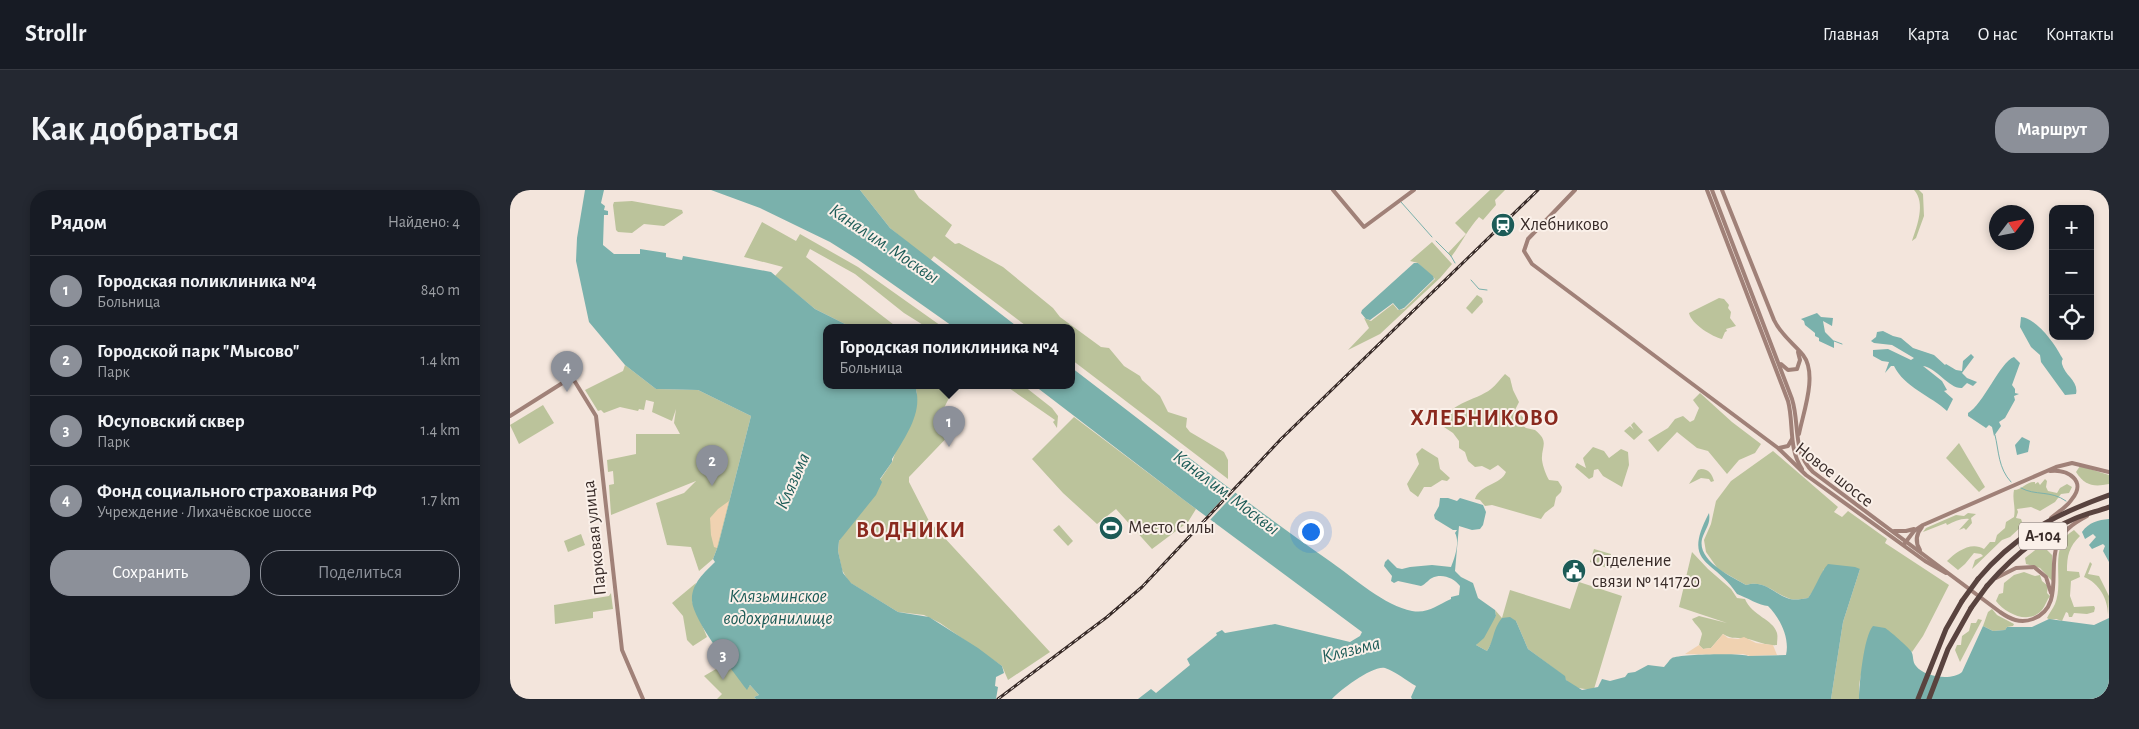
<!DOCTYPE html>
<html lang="ru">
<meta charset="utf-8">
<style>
body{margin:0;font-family:"Alegreya Sans",sans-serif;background:#242831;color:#f1f3f6}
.controls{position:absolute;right:15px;top:15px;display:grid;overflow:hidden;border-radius:10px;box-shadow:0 2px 8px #0003}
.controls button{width:45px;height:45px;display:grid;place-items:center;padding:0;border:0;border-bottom:1px solid #363941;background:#171b24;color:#f1f3f6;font:25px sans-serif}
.compass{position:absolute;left:1479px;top:15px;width:45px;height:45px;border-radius:50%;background:#171b24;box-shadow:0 2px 8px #0003;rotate:58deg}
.you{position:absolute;left:800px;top:341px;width:18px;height:18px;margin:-12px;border:4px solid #fff;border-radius:50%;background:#1a73e8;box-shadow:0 0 0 8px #1a73e833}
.badge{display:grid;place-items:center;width:32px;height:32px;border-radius:50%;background:#8c9099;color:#fff;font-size:16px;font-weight:700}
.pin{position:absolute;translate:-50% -41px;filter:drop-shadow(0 1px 2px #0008)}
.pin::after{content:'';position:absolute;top:26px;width:18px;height:15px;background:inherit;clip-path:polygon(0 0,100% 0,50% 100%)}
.popup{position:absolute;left:313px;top:134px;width:252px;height:65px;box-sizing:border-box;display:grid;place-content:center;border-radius:10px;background:#171b24;filter:drop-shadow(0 1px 4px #0005);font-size:16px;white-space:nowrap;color:#9ea1a6}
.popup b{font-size:19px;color:#f1f3f6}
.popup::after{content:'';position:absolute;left:50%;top:100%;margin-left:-10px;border:10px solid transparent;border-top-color:#171b24}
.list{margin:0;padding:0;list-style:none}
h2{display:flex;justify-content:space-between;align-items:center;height:65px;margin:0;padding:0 20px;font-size:21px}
h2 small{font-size:16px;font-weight:400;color:#9ea1a6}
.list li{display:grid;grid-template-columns:32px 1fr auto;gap:15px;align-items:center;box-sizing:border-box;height:70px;padding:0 20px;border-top:1px solid #363941}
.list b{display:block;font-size:19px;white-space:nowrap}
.list p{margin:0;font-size:16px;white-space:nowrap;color:#9ea1a6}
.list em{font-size:16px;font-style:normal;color:#9ea1a6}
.actions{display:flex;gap:10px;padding:15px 20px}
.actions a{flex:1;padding:11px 0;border:1px solid #8c9099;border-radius:20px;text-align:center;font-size:18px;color:#8c9099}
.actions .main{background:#8c9099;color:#fff}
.icon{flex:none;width:28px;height:28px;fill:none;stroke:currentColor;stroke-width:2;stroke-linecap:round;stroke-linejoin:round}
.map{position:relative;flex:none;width:1599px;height:509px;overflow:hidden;border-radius:20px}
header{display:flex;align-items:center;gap:30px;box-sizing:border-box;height:70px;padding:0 25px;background:#171b24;border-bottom:1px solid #363941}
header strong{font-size:24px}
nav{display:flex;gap:28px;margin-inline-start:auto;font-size:18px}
.intro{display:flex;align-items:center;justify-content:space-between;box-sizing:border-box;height:120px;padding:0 30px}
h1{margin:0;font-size:35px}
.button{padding:12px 22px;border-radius:20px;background:#8c9099;color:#fff;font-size:18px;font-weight:700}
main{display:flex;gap:30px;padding:0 30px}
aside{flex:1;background:#171b24;border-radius:20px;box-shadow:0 2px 8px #0003}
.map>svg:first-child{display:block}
</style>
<header>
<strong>Strollr</strong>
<nav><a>Главная</a><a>Карта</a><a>О нас</a><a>Контакты</a></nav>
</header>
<div class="intro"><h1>Как добраться</h1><a class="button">Маршрут</a></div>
<main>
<aside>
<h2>Рядом<small>Найдено: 4</small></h2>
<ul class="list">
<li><span class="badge">1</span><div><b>Городская поликлиника №4</b><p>Больница</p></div><em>840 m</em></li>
<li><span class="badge">2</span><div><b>Городской парк &quot;Мысово&quot;</b><p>Парк</p></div><em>1.4 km</em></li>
<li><span class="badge">3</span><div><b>Юсуповский сквер</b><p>Парк</p></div><em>1.4 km</em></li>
<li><span class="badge">4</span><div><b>Фонд социального страхования РФ</b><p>Учреждение · Лихачёвское шоссе</p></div><em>1.7 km</em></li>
</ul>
<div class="actions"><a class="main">Сохранить</a><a>Поделиться</a></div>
</aside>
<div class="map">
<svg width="1599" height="509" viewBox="0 0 1599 509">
<rect width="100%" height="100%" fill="#f3e5dc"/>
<g fill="#bbc39b">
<polygon points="350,0 404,0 409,8 442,35 435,46 445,54 449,53 493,77 543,118 550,127 591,157 599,158 614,176 630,186 632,190 650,206 658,222 677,228 676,237 680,242 714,262 718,270 718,289 562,170 562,138 519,138 424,66 420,71 380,38"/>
<path d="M980,0H995L985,10L986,15L973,30L969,27C958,39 951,54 941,67L938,63L956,44L945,33Z"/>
<path d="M1404,0H1409L1413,4L1414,26L1406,48L1402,51C1407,36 1416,13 1404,0Z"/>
<polygon points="122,11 172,20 173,23 154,36 134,34 122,43 108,42 106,40 103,15 104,12"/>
<polygon points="252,32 286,51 290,44 348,77 434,138 418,138 394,123 345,84 300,59 296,67 388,138 343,138 305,119 265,86 273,77 234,67"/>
<polygon points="922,52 942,74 930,88 870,144 838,160 859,138 854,128 861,131 883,114 888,120 894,119 925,89 908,73 900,71"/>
<polygon points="967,105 972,108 973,112 962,124 956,118"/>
<path d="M1209,108L1214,109L1219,115L1218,118L1221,122L1220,128L1226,136L1216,139L1217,141L1215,142L1212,149C1203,147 1181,134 1179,123Z"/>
<polygon points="115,175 146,199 188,200 241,226 208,356 203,369 189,381 181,357 157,355 146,313 174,303 186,291 101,325 99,295 104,294 103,281 98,282 97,270 126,264 126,244 170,244 164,233 166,219 162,231 142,222 144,212 136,210 134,220 129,219 128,221 110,217 94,223 91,220 88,221 75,200 113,181"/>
<path d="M995,184L1000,188L1003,200L1009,212L1005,220L1014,228L1012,235L1016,238L1025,240C1040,252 1031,256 1032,270C1033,277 1036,285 1039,290L1048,291L1052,297L1051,302L1046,307L1044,316L1035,323L1031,329L982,315L975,316L970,310L965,309C970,294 991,295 996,282L988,275L980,280L972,276L965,277L958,271L955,262L949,258V251L943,243L934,237C934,213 966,211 981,199C986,195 990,189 995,184Z"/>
<polygon points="405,196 438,196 443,200 434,218 448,236 399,287 399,292 419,331 540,462 498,490 492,476 430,433 414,425 388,422 339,392 332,380 328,361 329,351 382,272 407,203"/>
<polygon points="496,196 514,196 542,218 548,226 547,238 543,232 545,230"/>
<polygon points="1190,203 1222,232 1251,254 1245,263 1229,270 1217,284 1198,261 1187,258 1167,242 1148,262 1138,250 1158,238 1165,229 1173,226 1180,232 1184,230 1189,218 1183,210"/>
<polygon points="33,215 44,233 9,254 0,235"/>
<polygon points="564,227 686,319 678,332 642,359 606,319 587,334 553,303 522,269"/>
<polygon points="1124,232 1133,242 1124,250 1114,241 1120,236 1124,240 1121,235"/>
<polygon points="1449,253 1475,297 1469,302 1436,268"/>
<polygon points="1083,257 1094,261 1099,268 1111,259 1118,262 1119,275 1112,297 1093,286 1088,279 1084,280 1083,287 1079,289 1065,277 1067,273 1076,278 1073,268"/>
<polygon points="912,258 928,268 930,279 940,288 937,291 932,290 921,297 914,297 908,307 900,301 897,294 909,274 906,264"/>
<path d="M1263,261L1328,317L1324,322L1332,327L1338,321L1377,349L1375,353L1439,395L1413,446L1402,462L1375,439L1358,449L1349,495V509H1321L1333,432L1350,379H1314L1308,394L1298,408C1291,409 1284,411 1278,408C1262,402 1254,390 1236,395L1208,379L1196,362L1194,350L1201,334L1206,311L1221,291Z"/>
<path d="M1570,276L1599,285V294C1584,297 1575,296 1566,282Z"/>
<path d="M1191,279C1199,279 1202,284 1204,291L1201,292L1199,289L1191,288L1179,294L1188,280Z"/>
<path d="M1535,289L1537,291L1536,297L1538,301L1547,303L1550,298L1557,294L1562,297L1559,303L1551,304L1545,312L1530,321L1521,317L1507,319L1508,322L1506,328L1511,329L1513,335L1500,347L1492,350L1462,379L1465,370L1473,366L1471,364L1464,363L1455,374L1448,380L1437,371C1446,362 1461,351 1474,359L1480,352H1485L1487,345L1495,338L1496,332L1504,327C1506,317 1502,310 1504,300C1512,300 1517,291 1525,292V294L1528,292L1530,295Z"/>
<path d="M1458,323L1466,324L1461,328L1462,333L1456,340L1454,338L1449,340L1459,329C1451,328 1444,332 1437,335L1436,333L1413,342L1416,338L1446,325L1454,326Z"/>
<polygon points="549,335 563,351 558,356 543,340"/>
<path d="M1564,340L1570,346C1559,357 1557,365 1557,381L1569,382L1570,387L1561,391L1560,406L1564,417L1584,416L1585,418L1584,422L1577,424L1564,423L1562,427H1559L1558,423L1556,422L1552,431L1546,429L1540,430L1537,428C1539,423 1543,419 1545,414C1555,390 1537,356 1564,340Z"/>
<polygon points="71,344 75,355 58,362 54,351"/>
<polygon points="1529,357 1534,357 1542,365 1542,391 1530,378 1516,374 1515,368"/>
<polygon points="1084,359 1101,364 1097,378 1080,372"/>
<path d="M1182,362L1198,379L1221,399L1227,408L1235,409C1242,426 1263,429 1267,443C1268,447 1267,450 1267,455C1257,456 1247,451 1238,449C1228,447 1222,450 1213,444L1201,458L1193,459L1189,455L1192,444C1191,438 1185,435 1182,429L1189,426L1217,433L1169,417Z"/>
<path d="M1580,372L1582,374L1578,384L1589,386L1599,406L1598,425C1598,409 1589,393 1574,387Z"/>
<path d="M1514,382L1525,386L1530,385L1532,391L1538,396L1537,403L1540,406C1537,410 1535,416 1532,420C1519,435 1496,424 1486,411L1489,404L1493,403L1494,393L1504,385Z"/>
<path d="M1069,392L1112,406L1084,499C1073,500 1058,498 1054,486L1018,459L1006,431L983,450L977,461L966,455L986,426L985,420L992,428L1000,400L1060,419Z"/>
<polygon points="186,393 182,411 197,447 183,456 177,450 173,426 162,413"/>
<polygon points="101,403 103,419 83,422 83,428 45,434 44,415 99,406"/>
<polygon points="1482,419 1487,425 1504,434 1503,436 1497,437 1495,440 1483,441 1473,436 1478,422"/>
<polygon points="1468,429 1472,430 1450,472 1445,460 1447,455 1451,455 1452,446 1459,441 1461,433 1466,433"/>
<polygon points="218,472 237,499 240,495 249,505 244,507 246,509 207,509 212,504 194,486"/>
</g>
<g fill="#f0d2b1">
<polygon points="219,311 207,358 204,357 201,345 200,328 208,319"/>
<polygon points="1213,444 1218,448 1228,449 1234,447 1246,453 1263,455 1267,465 1240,466 1233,464 1213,465 1175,464 1189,455 1193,459 1201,458"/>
</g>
<g fill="#7ab1ac">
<path d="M75,0H94L91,13L95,16L94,20L98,21V25H94L93,55L104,64H130V59L156,63V67L172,70L173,66L261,82L305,119L343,138H316V196H405C414,222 395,247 382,269V272L370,289L372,292L366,305L329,351L328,361L333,383L341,393L388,422L419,427L468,458L492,476L494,483L486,487L485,496L488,497L486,509H246L244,507L249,505L240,495L237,500C224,483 183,430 182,411C181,394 194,383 205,372L203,369L208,356L241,226L188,200L146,199L115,175L79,132L66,71L67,48Z"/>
<polygon points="201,0 350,0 380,38 509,138 445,138 347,69 320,52 250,18"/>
<polygon points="904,73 908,73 923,86 924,89 894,118 889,120 883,113 860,130 856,129 851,123 852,120"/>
<polygon points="1307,123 1311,127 1323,128 1322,136 1313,131 1315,142 1324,151 1324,158 1309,151 1309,148 1305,146 1305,143 1295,135 1294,131 1291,129"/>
<path d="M1511,127C1526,128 1545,154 1551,166C1555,172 1551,167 1552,174C1555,186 1569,191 1566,204L1555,205L1531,172L1530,165L1521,157L1510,137Z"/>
<path d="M1373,141L1383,146L1391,148L1403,158L1424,165L1435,175L1436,174L1446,180L1452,181L1453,171L1461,164L1464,167L1452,183L1457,188L1467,192L1463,196L1457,193L1452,198C1439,199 1427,178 1413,176L1432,191L1437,200L1434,201L1443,209L1437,221C1421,206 1394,197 1384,176H1381L1375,183L1379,172L1372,171L1363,166V160L1378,159L1401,170L1404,168L1382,155L1364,153L1361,151L1366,147L1367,142Z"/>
<path d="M1504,167L1510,173L1502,195L1505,199V203L1509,204L1504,206L1505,210L1495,228L1489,232L1491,236L1484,246L1482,237L1479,235L1476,238L1458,226V223C1473,215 1490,172 1504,167Z"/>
<path d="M562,178C647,243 732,310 821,372C844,388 875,416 902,421C918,424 927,415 941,409V407L949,405L950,396C944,388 932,383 922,388C918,390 916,394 911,396L888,391L884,393L881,391L882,386L874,376L875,372L878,369L887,378L892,379L900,377L922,375L941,377C945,367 950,352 945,343L947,340H943L925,329L924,325L929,316L930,308H938L947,311L950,308L973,315L976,322L973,335L970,339L962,340L949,336L945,381L951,387L963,393L968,408L985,420L986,426L974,448L966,455L977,461C985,448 982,441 992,428L1000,427L1006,431L1018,459L1055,486L1056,490L1072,500L1088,497L1092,489L1100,491L1115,487L1118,483L1125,482L1138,475L1154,477C1157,474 1159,470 1162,468C1169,464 1233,463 1238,466L1276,465C1280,448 1270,428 1258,416C1250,416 1236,407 1227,404C1204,368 1171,376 1199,323C1201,334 1195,339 1192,349C1187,371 1222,387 1236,395C1254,390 1262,402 1277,408C1284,411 1291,409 1298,408C1306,397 1310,383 1318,374L1345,377L1350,379L1333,432L1321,509H902L901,507L906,496C897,491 885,481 875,478C863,475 830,500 822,509H628L641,499L646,503L680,475L677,469L707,445L706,443L712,440L715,443L765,434L840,452L850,446L852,442L674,310L525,196H562Z"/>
<polygon points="1512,247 1520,251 1518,262 1507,265 1505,255"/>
<path d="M1599,329V372L1593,361L1595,356L1593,354L1582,359L1579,355L1586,347L1583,344L1575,349L1572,342C1579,332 1588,330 1599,329Z"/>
<path d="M1599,428V509H1349C1349,495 1354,445 1363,436C1367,437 1371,437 1375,438C1379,440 1398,457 1401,461C1404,465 1402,472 1406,476C1414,487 1442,491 1452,482L1473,436L1483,441L1495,440L1497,437H1522L1539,429L1584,435Z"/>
</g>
<polygon fill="#f3e5dc" points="723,297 727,301 699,331 695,328"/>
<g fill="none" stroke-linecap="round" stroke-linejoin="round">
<g stroke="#7ab1ac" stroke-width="1">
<polyline points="891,12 922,47"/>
<polyline points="926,51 941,66 945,73"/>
<polyline points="961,90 969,99 977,100"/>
<polyline points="1324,151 1332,154"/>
<path d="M1485,245C1489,261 1488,278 1501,292"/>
<path d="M1511,298C1525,306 1541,300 1556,311"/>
</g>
<g stroke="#a08178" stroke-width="4">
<polyline points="823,0 854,37 904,0"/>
<polyline points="1065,0 1018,49 1014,61 1022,74 1268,258 1296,285 1415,371 1436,383"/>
<path d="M1197,0L1278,211C1284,233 1278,258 1292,279"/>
<path d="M1202,0L1282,209C1290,234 1282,262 1303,282L1490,422C1500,429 1510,434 1523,429C1554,417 1538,379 1547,355C1552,341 1564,333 1577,326"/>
<path d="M1212,0L1264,130C1271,145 1283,153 1293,165C1308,184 1293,223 1289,244"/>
<polyline points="1271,174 1278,180 1287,179 1290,170 1288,162"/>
<polyline points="0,226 62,187 86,226 112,460 133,509"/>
<polyline points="1269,258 1278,256 1282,249"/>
<path d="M1540,281C1558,279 1577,291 1562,309C1557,317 1548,322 1541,328"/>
<polyline points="1384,341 1396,341 1404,339"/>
<polyline points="1395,353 1404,341 1413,335 1546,277 1562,273 1599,282"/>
<path d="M1410,360C1405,352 1406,344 1412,337"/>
<polyline points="1486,388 1506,378 1524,377 1536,387 1541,403"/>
</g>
<g stroke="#59433f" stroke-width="5">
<path d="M1468,389C1505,345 1546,324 1599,305"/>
<path d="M1477,396C1502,367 1530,343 1566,328C1576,324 1588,321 1599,317"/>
<polyline points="1408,509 1436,439 1452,411"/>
<polyline points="1419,509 1438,459 1461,418"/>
</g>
<g stroke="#382b28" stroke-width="3">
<polyline id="rail" points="488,509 597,427 632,397 771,249 1028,0"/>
</g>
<use href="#rail" stroke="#faf0e9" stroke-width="1" stroke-dasharray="4" stroke-linecap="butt"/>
<g stroke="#59433f" stroke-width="5">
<polyline points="1452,411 1468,389"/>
<polyline points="1461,418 1477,396"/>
</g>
</g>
<defs>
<g id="station-disc" transform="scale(1.25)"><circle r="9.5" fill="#1c5b57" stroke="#faf0e9"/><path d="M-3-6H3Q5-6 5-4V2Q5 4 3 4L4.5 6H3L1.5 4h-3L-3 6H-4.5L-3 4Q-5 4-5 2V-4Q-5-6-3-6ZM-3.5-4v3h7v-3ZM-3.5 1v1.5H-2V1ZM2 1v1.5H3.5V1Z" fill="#fff"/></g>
<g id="stadium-disc" transform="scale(1.25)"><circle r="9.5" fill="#1c5b57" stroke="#faf0e9"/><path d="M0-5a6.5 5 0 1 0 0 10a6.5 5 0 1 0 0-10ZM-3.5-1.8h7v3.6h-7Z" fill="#fff"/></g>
<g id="civic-disc" transform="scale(1.25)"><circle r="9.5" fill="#1c5b57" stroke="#faf0e9"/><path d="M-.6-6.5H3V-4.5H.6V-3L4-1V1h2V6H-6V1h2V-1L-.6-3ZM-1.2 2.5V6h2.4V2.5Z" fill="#fff"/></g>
</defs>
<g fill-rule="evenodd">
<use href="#station-disc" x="993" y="35"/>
<use href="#stadium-disc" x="601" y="338"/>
<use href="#civic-disc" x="1064" y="381"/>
</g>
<g text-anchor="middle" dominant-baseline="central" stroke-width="4" stroke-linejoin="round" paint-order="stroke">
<rect fill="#faf0e9" stroke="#726662" stroke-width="1" x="1509" y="332.5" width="48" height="27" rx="4"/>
<g font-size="16" font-weight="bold" fill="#382b28">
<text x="1533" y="346">А-104</text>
</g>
<g font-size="18" fill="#382b28" stroke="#faf0e9" text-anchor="start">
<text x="1010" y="35">Хлебниково</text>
<text x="618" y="338">Место Силы</text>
<text x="1082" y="371">Отделение<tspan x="1082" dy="21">связи № 141720</tspan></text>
</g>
<g font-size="18" fill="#382b28" stroke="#faf0e9">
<text transform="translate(1324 285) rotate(38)">Новое шоссе</text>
<text transform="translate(85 348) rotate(-96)">Парковая улица</text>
</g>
<g font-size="19" font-style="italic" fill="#1c5b57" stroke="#faf0e9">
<text transform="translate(374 54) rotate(34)">Канал им. Москвы</text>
<text transform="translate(283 291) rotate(-66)">Клязьма</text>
<text transform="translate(716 303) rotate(37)">Канал им. Москвы</text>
<text x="268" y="406">Клязьминское<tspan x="268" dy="22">водохранилище</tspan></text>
<text transform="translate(841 460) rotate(-14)">Клязьма</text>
</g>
<g font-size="22" font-weight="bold" letter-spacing="1" fill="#8a291e" stroke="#faf0e9">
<text x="975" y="228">ХЛЕБНИКОВО</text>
<text x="401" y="340">ВОДНИКИ</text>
</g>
</g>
</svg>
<div class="controls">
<button>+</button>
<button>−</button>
<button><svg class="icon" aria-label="locate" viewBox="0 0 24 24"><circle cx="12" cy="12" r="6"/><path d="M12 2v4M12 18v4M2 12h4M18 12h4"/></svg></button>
</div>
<svg class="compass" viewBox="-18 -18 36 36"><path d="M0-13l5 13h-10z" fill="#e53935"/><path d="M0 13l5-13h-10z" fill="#9ea1a6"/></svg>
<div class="you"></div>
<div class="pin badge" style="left:439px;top:257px">1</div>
<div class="popup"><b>Городская поликлиника №4</b>Больница</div>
<div class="pin badge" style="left:202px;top:296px">2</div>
<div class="pin badge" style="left:213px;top:490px">3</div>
<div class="pin badge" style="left:57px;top:202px">4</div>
</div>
</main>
